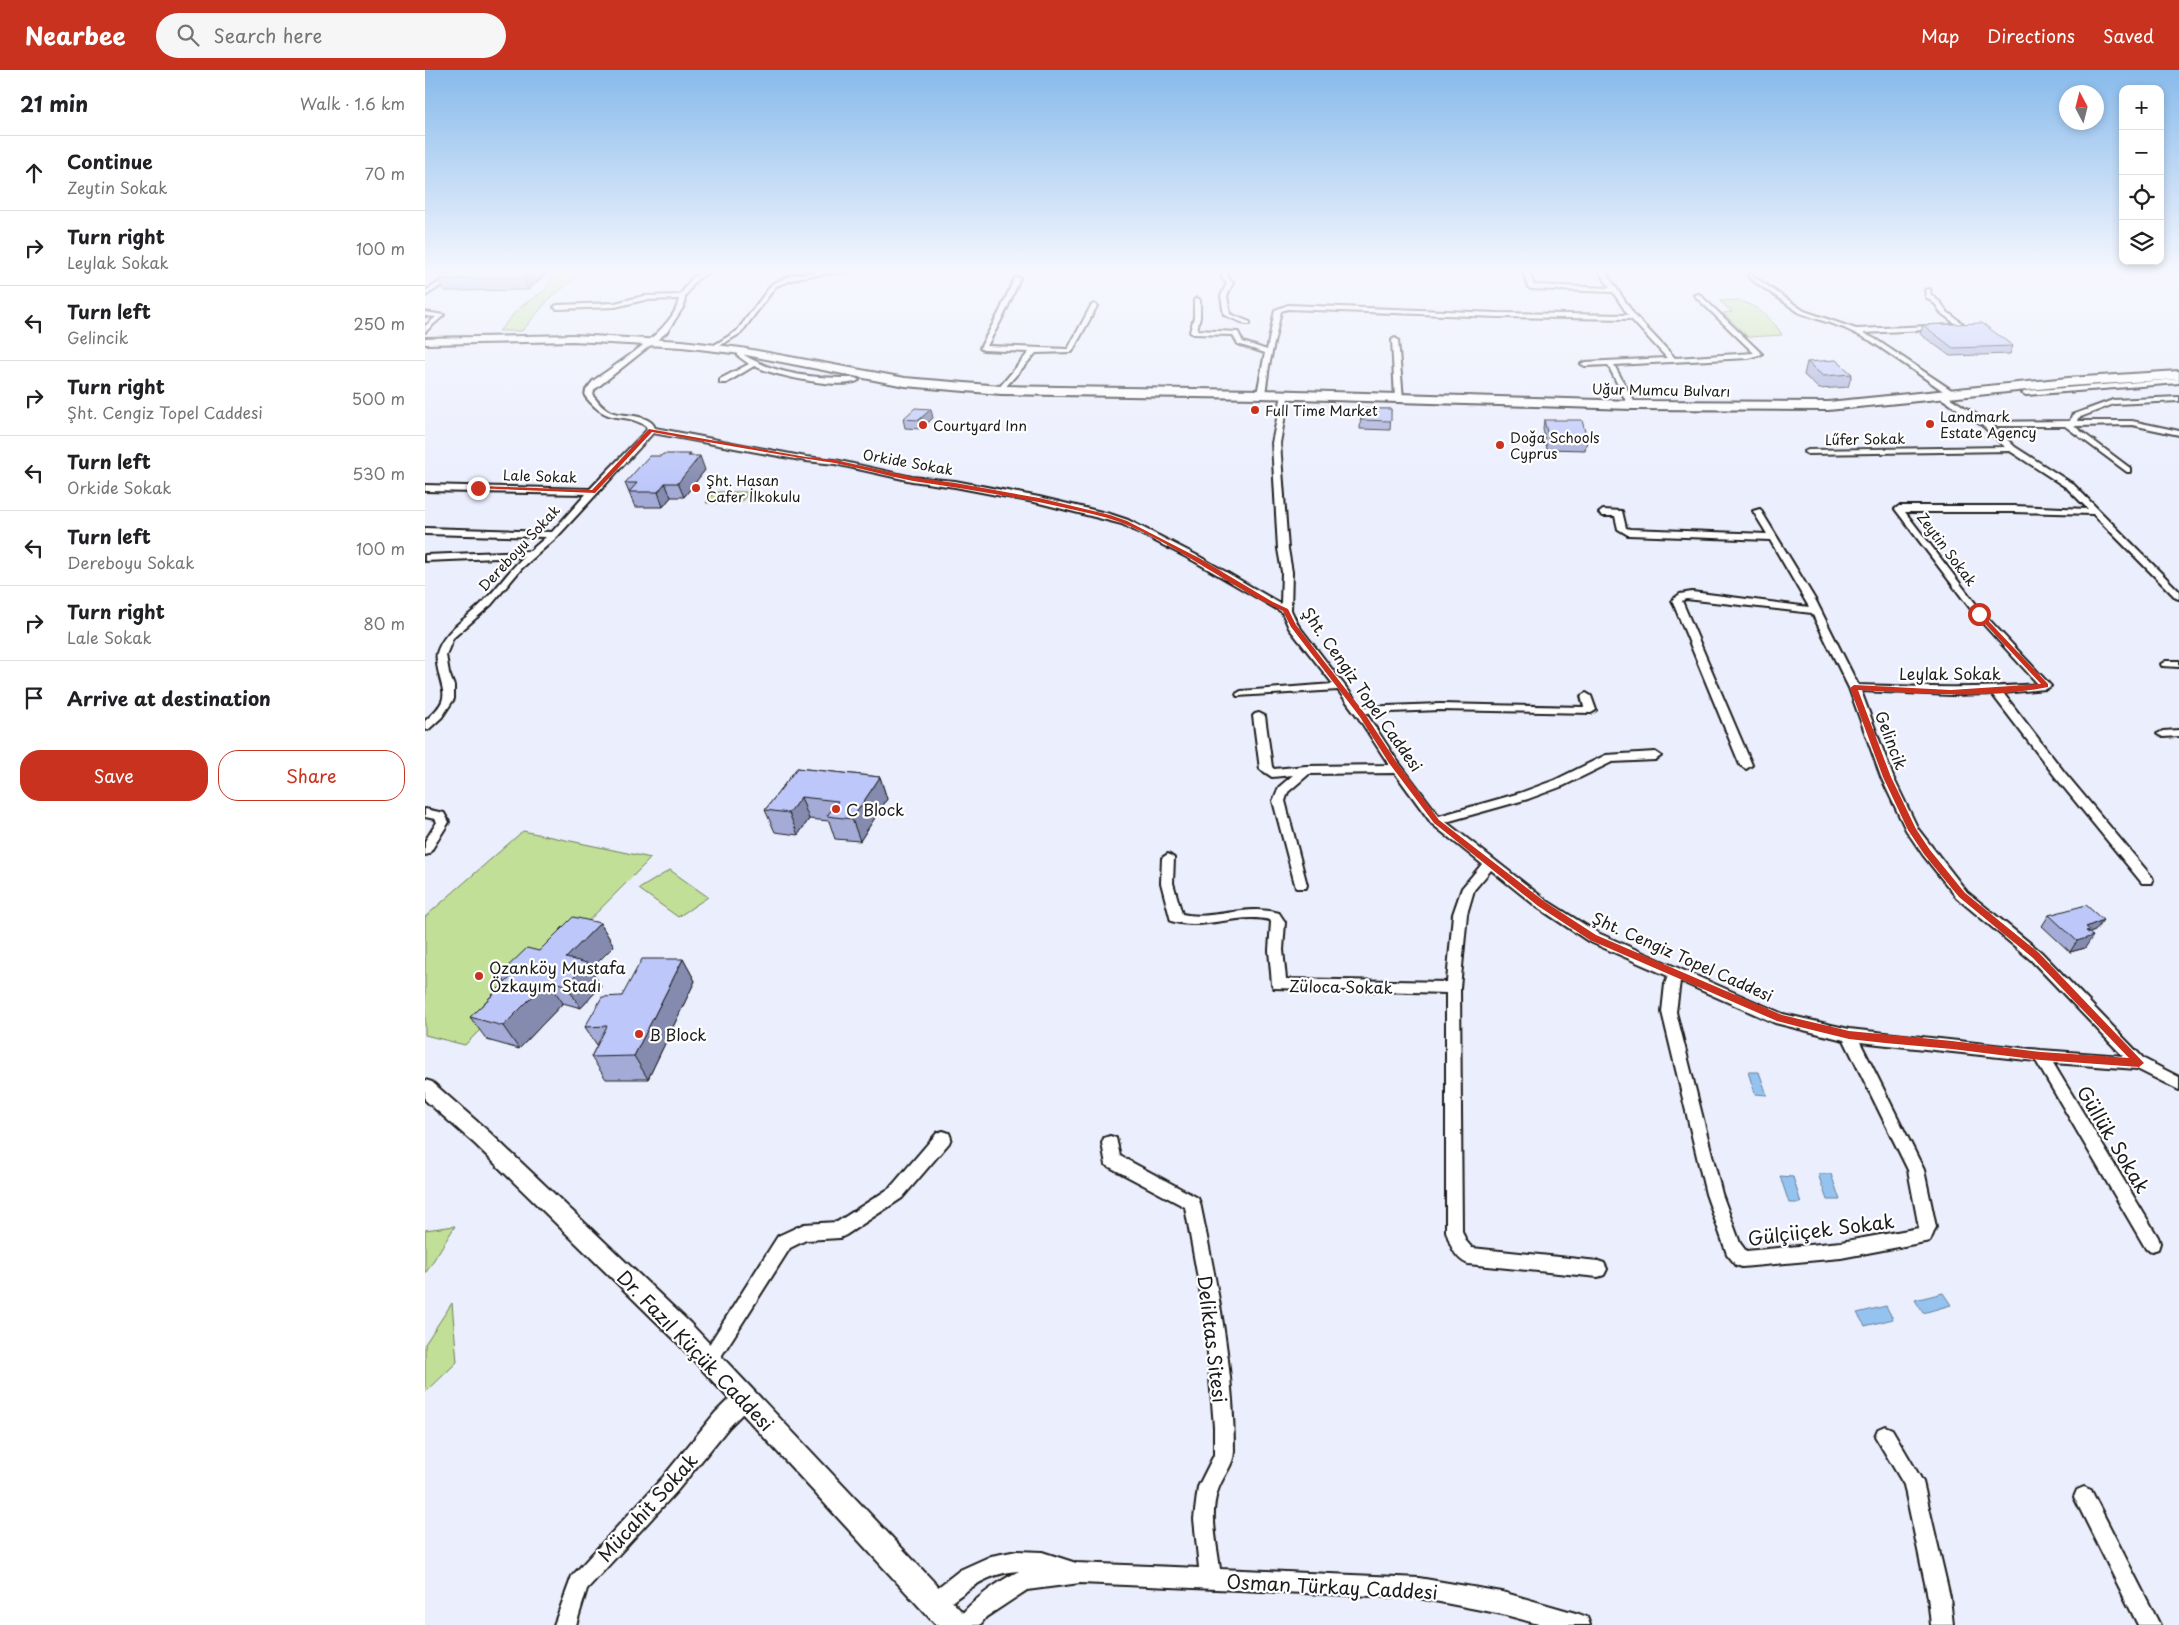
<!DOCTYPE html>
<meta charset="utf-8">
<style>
body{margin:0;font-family:"Playpen Sans",sans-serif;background:#f6f6f6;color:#202124}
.controls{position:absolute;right:15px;top:15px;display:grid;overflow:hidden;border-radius:10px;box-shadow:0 2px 8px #0003}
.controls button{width:45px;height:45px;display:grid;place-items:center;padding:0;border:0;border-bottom:1px solid #e0e0e0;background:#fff;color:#202124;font:25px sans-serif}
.compass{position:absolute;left:1634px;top:15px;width:45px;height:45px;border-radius:50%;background:#fff;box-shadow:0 2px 8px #0003;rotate:353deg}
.stop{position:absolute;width:15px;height:15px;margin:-11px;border:4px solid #c8321e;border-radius:50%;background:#fff}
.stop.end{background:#c8321e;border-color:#fff;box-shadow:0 1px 5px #0008}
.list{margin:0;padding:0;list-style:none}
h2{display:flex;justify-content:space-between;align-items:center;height:65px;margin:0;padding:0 20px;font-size:21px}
h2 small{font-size:16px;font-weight:400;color:#757577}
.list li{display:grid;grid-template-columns:32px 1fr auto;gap:15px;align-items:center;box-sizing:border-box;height:75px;padding:0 20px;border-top:1px solid #e0e0e0}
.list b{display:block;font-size:19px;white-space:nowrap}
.list p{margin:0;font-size:16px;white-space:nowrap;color:#757577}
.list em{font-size:16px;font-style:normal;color:#757577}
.actions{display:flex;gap:10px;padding:15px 20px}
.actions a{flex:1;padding:11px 0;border:1px solid #c8321e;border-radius:20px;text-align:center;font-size:18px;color:#c8321e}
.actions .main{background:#c8321e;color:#fff}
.icon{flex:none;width:28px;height:28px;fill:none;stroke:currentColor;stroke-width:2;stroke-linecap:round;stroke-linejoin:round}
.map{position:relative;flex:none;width:1754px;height:1555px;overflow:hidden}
header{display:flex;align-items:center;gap:30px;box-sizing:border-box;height:70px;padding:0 25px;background:#c8321e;color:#fff}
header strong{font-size:24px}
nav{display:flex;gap:28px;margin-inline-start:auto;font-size:18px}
.search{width:350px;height:45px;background:#f6f6f6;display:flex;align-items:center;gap:12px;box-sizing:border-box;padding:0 18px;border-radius:28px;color:#757577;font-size:19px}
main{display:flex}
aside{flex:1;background:#fff}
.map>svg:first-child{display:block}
</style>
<header>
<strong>Nearbee</strong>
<div class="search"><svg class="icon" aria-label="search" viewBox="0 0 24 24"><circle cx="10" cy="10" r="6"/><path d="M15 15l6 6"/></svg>Search here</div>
<nav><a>Map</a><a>Directions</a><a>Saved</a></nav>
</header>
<main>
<aside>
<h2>21 min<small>Walk · 1.6 km</small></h2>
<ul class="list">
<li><svg class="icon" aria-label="ahead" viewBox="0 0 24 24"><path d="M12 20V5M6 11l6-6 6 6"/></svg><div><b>Continue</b><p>Zeytin Sokak</p></div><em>70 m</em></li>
<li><svg class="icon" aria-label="right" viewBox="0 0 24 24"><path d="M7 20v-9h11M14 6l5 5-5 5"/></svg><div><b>Turn right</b><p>Leylak Sokak</p></div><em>100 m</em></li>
<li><svg class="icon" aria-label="left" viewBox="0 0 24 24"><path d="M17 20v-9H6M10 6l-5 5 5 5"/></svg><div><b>Turn left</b><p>Gelincik</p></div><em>250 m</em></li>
<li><svg class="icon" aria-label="right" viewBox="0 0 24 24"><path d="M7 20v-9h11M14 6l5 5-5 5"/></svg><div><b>Turn right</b><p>Şht. Cengiz Topel Caddesi</p></div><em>500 m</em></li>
<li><svg class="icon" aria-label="left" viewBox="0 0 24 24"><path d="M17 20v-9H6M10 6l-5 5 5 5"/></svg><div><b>Turn left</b><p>Orkide Sokak</p></div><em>530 m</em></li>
<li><svg class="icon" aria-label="left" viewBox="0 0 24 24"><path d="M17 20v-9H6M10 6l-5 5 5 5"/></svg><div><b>Turn left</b><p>Dereboyu Sokak</p></div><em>100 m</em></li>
<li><svg class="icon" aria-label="right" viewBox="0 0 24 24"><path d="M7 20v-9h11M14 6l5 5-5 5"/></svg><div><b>Turn right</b><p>Lale Sokak</p></div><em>80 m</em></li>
<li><svg class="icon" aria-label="arrive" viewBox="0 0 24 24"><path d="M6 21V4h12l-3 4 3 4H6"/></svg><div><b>Arrive at destination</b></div></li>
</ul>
<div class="actions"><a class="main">Save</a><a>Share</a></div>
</aside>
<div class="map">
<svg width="1754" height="1555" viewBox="0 0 1754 1555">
<rect width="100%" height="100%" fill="#ebeefd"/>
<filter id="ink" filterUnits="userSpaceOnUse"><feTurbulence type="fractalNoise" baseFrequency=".02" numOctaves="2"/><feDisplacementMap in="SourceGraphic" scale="10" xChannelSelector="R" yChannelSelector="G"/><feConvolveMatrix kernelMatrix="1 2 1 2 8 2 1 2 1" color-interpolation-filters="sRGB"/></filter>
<g filter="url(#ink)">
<g fill="#c1df97" stroke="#6e7e5a">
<polygon points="134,201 160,201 125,228 97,261 74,261 94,238 120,220"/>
<path d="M1295,231C1301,231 1309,230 1315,231C1331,235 1350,251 1357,265L1323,267L1298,243L1307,242Z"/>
<polygon points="289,422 324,422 316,432 281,433"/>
<polygon points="98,761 226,788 40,975 0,965 0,847"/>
<polygon points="245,800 283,827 253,847 214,819"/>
<polygon points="30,1156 0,1204 0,1160"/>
<polygon points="27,1233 32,1292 0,1323 0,1274"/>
</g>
<g fill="#95c3ef" stroke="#65809b">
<polygon points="1323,1002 1334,1002 1342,1025 1330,1024"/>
<polygon points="1393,1104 1406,1104 1415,1130 1402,1130"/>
<polygon points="1355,1106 1368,1107 1376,1133 1364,1133"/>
<polygon points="1518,1223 1526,1235 1498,1243 1490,1230"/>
<polygon points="1461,1236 1468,1249 1440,1256 1432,1243"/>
</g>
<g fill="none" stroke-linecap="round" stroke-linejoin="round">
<g stroke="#1c1c1c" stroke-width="4">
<g id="minor">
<polygon points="33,201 39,201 0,226 0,221"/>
<path d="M279,201H286L271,210L260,227L259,236L242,262L169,320L168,326C173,332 178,339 186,342C198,347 225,343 230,358L381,387L410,390L487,407L530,411L614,427L685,444L703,450L775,487L856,534L857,502L853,479L847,373L857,325L864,323L855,373L863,479L867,502L866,540L873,555L936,637L1015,634L1159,637L1156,626L1161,623L1166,626L1171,640L1166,643L1015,640L941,643L971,689L1014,746L1095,723L1130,710L1181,685L1230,682L1236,686L1230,690L1187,692L1138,716L1103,729L1021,752L1122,831L1173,863L1358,944L1424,959L1616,980L1698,986L1606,890L1532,828L1498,785L1481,760L1456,707L1424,618L1387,543L1261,529L1257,531L1327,695L1321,699L1315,695L1247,530L1255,524L1267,522L1384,537L1345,470L1203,465L1193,459L1190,446H1178L1174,443L1178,440L1197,441L1201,458L1205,459L1342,464L1328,441L1335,439L1391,531L1433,615C1493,617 1552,619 1613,614L1551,546L1470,439L1474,436H1589L1663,439L1642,418L1585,381L1383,384L1379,382L1383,380L1580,377L1558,356L1516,328L1515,326L1519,324L1563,352L1645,351L1647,345L1688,330L1754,327V331L1689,334L1653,348L1652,351H1707L1754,361V365L1707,355L1649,356L1705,398V402H1702L1640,356H1568L1590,377L1648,414L1754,521V529L1751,528L1668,444L1589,442H1480L1557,542L1626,616L1621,619L1578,623L1640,703L1727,807L1728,810L1727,813H1717L1632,709L1567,624L1526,625L1436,621L1468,707L1493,759L1542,822L1616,882L1719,989L1754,1007V1020L1712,999L1628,993L1733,1167L1735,1173L1733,1179L1727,1181L1721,1179L1611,991L1435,972L1499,1100L1511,1157L1505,1171L1416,1188L1317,1197L1311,1195L1302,1184L1281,1124L1237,942L1240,914L1243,906L1163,871L1112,837L1066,800L1049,820L1042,844L1035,918L1037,1161L1041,1171L1047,1178L1173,1191L1179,1193L1182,1199L1179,1205L1173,1207L1043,1194C1029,1188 1025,1174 1021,1161V923L849,918L847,914L844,880L846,852L845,850C812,842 780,861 746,851L736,813L737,788L743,784L749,788L748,813L757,844C789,851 821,833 854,843L860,852L858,880L861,909L1022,912L1028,844L1037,818L1057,794L1007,754L970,703L884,704L863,722L860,731L882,815L881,818H871L848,731L854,717L868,705L847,707L835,699L828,646L830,644L834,643L840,646L847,697L849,699L881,696L964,695L933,647L913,620L812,626L811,624L816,621L908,614L864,558L857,542L769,491L697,454L614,433L530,417L487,411L410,394L381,391L228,363L132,467L97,498L66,535L28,568L21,585L24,603L29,616V629L17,647L4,659L0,660V651C28,626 17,625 12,594C12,590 11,586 12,583C20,558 44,548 60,530C74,516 84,500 99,487L0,491V485L105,481L121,467L0,464V458L127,462L161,424L0,421V415L165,419L222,360L221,356C196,340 184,357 160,326L161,320L168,311C193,293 250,259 254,229L219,230L190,237L132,239L129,237L132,235L190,233L219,226L255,225L267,208ZM1255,911L1350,953L1419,970L1483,1100L1494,1158L1416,1172L1321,1181L1315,1173L1297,1124L1251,942Z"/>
<polygon points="400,201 428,201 376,207 351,216 316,263 291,278 286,277 312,261 347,214 367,205"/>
<polygon points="797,201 803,201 803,208 808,213 802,226 805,244 825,252 825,254 821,254 799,245 796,226 802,213 797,208"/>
<polygon points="1098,201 1104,201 1109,215 1185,218 1174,201 1180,201 1210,246 1250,288 1329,283 1269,225 1274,224 1337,284 1323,288 1189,295 1211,335 1207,337 1203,335 1183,295 1160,296 1156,294 1160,292 1242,288 1206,249 1073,247 863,239 856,241 844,296 840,324 836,326 832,324 840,283 813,274 808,265 768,264 765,262 769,247 769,230 772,228 775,230 775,247 772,260 813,262 818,272 842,280 850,240 863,235 1073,243 1203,245 1188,222 1106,219 1103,217"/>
<polygon points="1325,204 1379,241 1431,259 1532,255 1516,243 1511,235 1501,227 1500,220 1505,219 1506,225 1516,233 1521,241 1541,256 1541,258 1438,263 1450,269 1534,325 1527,327 1446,271 1419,258 1375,243 1323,207"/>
<polygon points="590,207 595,208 581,241 562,276 643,279 666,236 669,234 672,236 647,282 611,283 576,322 572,320 604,282 558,280 555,278 575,241"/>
<polygon points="0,242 19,245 0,262 0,256 11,247 0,246"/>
<polygon points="970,268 973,270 978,329 974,331 970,329 967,270"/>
<path d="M316,279L319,281V285C354,306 391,308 430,308L434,310C417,321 348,305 329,296L301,313H295V309L324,294L313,286V281Z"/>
<polygon points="1754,309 1754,313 1601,325 1597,323 1601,321"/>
<polygon points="1741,591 1754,591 1754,597 1737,596 1736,594"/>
<polygon points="1754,660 1754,666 1738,667 1732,664 1738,661"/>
<polygon points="0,739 19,743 24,752 4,784 0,785 0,771 12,752 10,749 0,747"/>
<polygon points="518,1061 524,1063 526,1068 524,1073 477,1128 421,1165 415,1168 381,1170 365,1178 290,1296 284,1299 278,1296 275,1290 278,1284 353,1166 379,1154 412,1152 465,1118 512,1063"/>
<path d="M685,1066L691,1068L695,1086L773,1128L775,1133C792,1215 809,1297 809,1381C809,1395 797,1407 793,1420C784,1444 792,1474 795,1499L994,1508L1077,1522L1154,1544L1162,1547L1165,1555H1117L1077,1544L994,1528L655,1513L602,1520L561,1547L555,1555H530C538,1536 575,1510 594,1501C572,1502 554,1511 536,1525C527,1531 520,1538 510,1543L503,1539L499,1532L503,1525L535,1500L566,1486L592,1481L617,1482L651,1493L774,1498L769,1449L773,1417L789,1385V1357L780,1247L760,1137L681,1095L677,1073L679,1068Z"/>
<polygon points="319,1319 326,1321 328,1328 326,1335 304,1357 252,1421 162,1519 151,1555 129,1555 147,1506 238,1407 290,1343 312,1321"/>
<polygon points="1460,1356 1467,1359 1498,1412 1525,1527 1528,1555 1506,1555 1503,1527 1479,1415 1450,1366 1453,1359"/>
<polygon points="1659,1417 1666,1420 1735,1555 1713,1555 1649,1427 1652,1420"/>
</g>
</g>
<g stroke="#1c1c1c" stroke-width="4">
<polygon id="tertiary" points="0,1010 7,1012 64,1062 265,1253 540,1545 544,1555 511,1555 249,1269 50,1074 0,1030"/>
</g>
<g stroke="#1c1c1c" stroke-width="4">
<polygon id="primary" points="148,265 257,271 316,278 480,308 576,316 836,320 1207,331 1403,332 1643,308 1754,301 1754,309 1643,316 1403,340 1207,339 836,328 576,324 480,316 316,284 257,277 148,271 0,274 0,268"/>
</g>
<use href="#minor" fill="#fff" fill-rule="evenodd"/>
<use href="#tertiary" fill="#fff" fill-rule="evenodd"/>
<use href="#primary" fill="#fff" fill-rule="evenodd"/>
</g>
<g fill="#a3abd6" stroke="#1c1c1c">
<polygon points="27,201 124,201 103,220 20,221 14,209"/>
<polygon points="1498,255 1588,276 1585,284 1525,286 1495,264"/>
<polygon points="1382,292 1427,304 1423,317 1394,319 1379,305"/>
<polygon points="936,339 966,339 965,360 935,359"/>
<polygon points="508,348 496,359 480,358 478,349"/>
<polygon points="1119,350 1162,370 1160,380 1122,379 1118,359"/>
<polygon points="266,386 280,400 259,427 246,427 238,437 210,437 200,413"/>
<polygon points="372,698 455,707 462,729 435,771 410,769 404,751 384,749 373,765 350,762 340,740"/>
<polygon points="1624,845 1670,861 1664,863 1660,878 1645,882 1617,856"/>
<polygon points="175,853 189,876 166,899 176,916 156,938 138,933 94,979 62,970 45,947 80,912 75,904 114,881"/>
<polygon points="258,889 270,911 223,1009 181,1009 166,987 172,975 160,957 197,926"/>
</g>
<g fill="#848bae" stroke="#1c1c1c">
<polygon points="106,201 124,201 103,220 98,208"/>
<polygon points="506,339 508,348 496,359 494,350"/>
<polygon points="265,384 269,394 275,386 280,400 259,427 253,413 263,386"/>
<polygon points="240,413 246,427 238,437 233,422"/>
<polygon points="455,707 462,729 435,771 427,749"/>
<polygon points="376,727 384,749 373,765 364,743"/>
<polygon points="1678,850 1670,861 1662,864 1668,866 1660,878 1645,882 1661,857"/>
<polygon points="175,853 189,876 166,899 176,916 156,938 141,915 141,888"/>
<polygon points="258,889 270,911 223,1009 209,986"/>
<polygon points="123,911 138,933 94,979 78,956"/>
</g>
<g fill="#bdc7f9" stroke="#1c1c1c">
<polygon points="27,201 106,201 98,208 14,209"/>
<polygon points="1557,253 1588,276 1528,278 1498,255"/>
<polygon points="1411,290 1427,304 1398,306 1382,292"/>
<polygon points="490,338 506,339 494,350 478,349"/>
<polygon points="936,339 966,339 966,351 936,350"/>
<polygon points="1119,350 1157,350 1162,370 1124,370"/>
<polygon points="238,384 265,384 263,386 275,386 253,413 240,413 233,422 204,422 212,413 200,413 224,386 236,386"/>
<polygon points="372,698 455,707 427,749 402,746 413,731 376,727 364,743 340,740"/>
<polygon points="1661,835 1678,850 1661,857 1665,860 1661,861 1668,866 1652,871 1624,845"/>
<polygon points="148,847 175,853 141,888 162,893 141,915 123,911 78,956 45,947 86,907 75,904 102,878 114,881"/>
<polygon points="217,889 258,889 209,986 166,987 182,956 160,957 177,927 197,926"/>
</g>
</g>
<linearGradient id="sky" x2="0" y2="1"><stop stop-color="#87baeb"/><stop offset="0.48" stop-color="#f6f7fe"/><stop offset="1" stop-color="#f6f7fe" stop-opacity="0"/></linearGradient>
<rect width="1754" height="418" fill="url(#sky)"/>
<path fill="#c8321e" d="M224,359L381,387L410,390L487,407L530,413L614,428L685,445L702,451L774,488L848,532L863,539L871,555L940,644L970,690L1014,750L1120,832L1171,865L1357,945L1424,961L1527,971L1616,982L1704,988L1608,888L1534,827L1499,784L1483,760L1458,707L1425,618L1429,615L1526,620L1616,614L1551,544L1556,543L1623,614V617C1561,630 1496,623 1433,620L1466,707L1491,759L1505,780L1540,823L1614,883L1719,993L1714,997L1616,990L1527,979L1460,973L1424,969L1375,957L1352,951L1165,870L1113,836L1009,753L964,693L935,647L866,557L858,541C803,516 753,475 695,452C678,446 659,442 641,438C590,426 539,419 488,411C462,406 436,398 410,393C349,384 288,373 227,362L170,423L50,418L53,416L167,420Z"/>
<g fill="#c8321e" stroke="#fff" stroke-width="2">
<circle cx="830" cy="340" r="5"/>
<circle cx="1505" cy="354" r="5"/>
<circle cx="498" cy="355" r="5"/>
<circle cx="1075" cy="375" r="5"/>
<circle cx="271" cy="418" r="5"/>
<circle cx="411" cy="739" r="5"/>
<circle cx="54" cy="906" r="5"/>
<circle cx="214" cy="964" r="5"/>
</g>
<g text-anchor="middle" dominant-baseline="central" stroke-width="4.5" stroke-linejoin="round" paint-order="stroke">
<g font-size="14" fill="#1c1c1c" stroke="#fff">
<text transform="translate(1236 320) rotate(1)">Uğur Mumcu Bulvarı</text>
<text transform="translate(1440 369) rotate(-1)">Lűfer Sokak</text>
<text transform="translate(483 392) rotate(10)">Orkide Sokak</text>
<text transform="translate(115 406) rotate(2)">Lale Sokak</text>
<text transform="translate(94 478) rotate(-47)">Dereboyu Sokak</text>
<text transform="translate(1522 479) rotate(53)">Zeytin Sokak</text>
</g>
<g font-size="14" fill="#1c1c1c" stroke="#fff" text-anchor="start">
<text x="840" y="340">Full Time Market</text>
<text x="1515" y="346">Landmark<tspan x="1515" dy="16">Estate Agency</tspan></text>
<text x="508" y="355">Courtyard Inn</text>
<text x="1085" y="367">Doğa Schools<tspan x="1085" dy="16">Cyprus</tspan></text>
<text x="281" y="410">Şht. Hasan<tspan x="281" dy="16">Cafer İlkokulu</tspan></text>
</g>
<g font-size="16" fill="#1c1c1c" stroke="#fff">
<text x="1525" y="603">Leylak Sokak</text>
<text transform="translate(938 619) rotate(55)">Şht. Cengiz Topel Caddesi</text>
<text transform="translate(1467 670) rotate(69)">Gelincik</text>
<text transform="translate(1258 886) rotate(24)">Şht. Cengiz Topel Caddesi</text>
<text transform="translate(916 916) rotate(1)">Züloca Sokak</text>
</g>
<g font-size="16" fill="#1c1c1c" stroke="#fff" text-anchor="start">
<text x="421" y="739">C Block</text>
<text x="64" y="897">Ozanköy Mustafa<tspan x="64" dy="18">Özkayım Stadı</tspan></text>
<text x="224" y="964">B Block</text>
</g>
<g font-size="19" fill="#1c1c1c" stroke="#fff">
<text transform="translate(1689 1069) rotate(59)">Güllük Sokak</text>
<text transform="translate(1396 1159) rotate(-7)">Gülçiiçek Sokak</text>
<text transform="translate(788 1269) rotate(83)">Deliktas Sitesi</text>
<text transform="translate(271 1280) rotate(46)">Dr. Fazıl Küçük Caddesi</text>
<text transform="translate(222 1437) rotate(-48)">Mücahit Sokak</text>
<text transform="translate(907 1516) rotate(3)">Osman Türkay Caddesi</text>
</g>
</g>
</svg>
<div class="controls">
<button>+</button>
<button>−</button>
<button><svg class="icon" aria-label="locate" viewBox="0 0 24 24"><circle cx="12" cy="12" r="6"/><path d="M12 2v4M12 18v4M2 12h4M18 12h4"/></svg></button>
<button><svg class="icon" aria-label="layers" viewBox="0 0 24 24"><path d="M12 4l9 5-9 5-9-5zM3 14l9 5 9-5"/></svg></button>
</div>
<svg class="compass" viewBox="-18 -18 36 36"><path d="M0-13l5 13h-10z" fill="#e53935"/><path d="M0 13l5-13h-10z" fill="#757577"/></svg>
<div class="stop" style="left:1554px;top:544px"></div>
<div class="stop end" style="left:53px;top:418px"></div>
</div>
</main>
